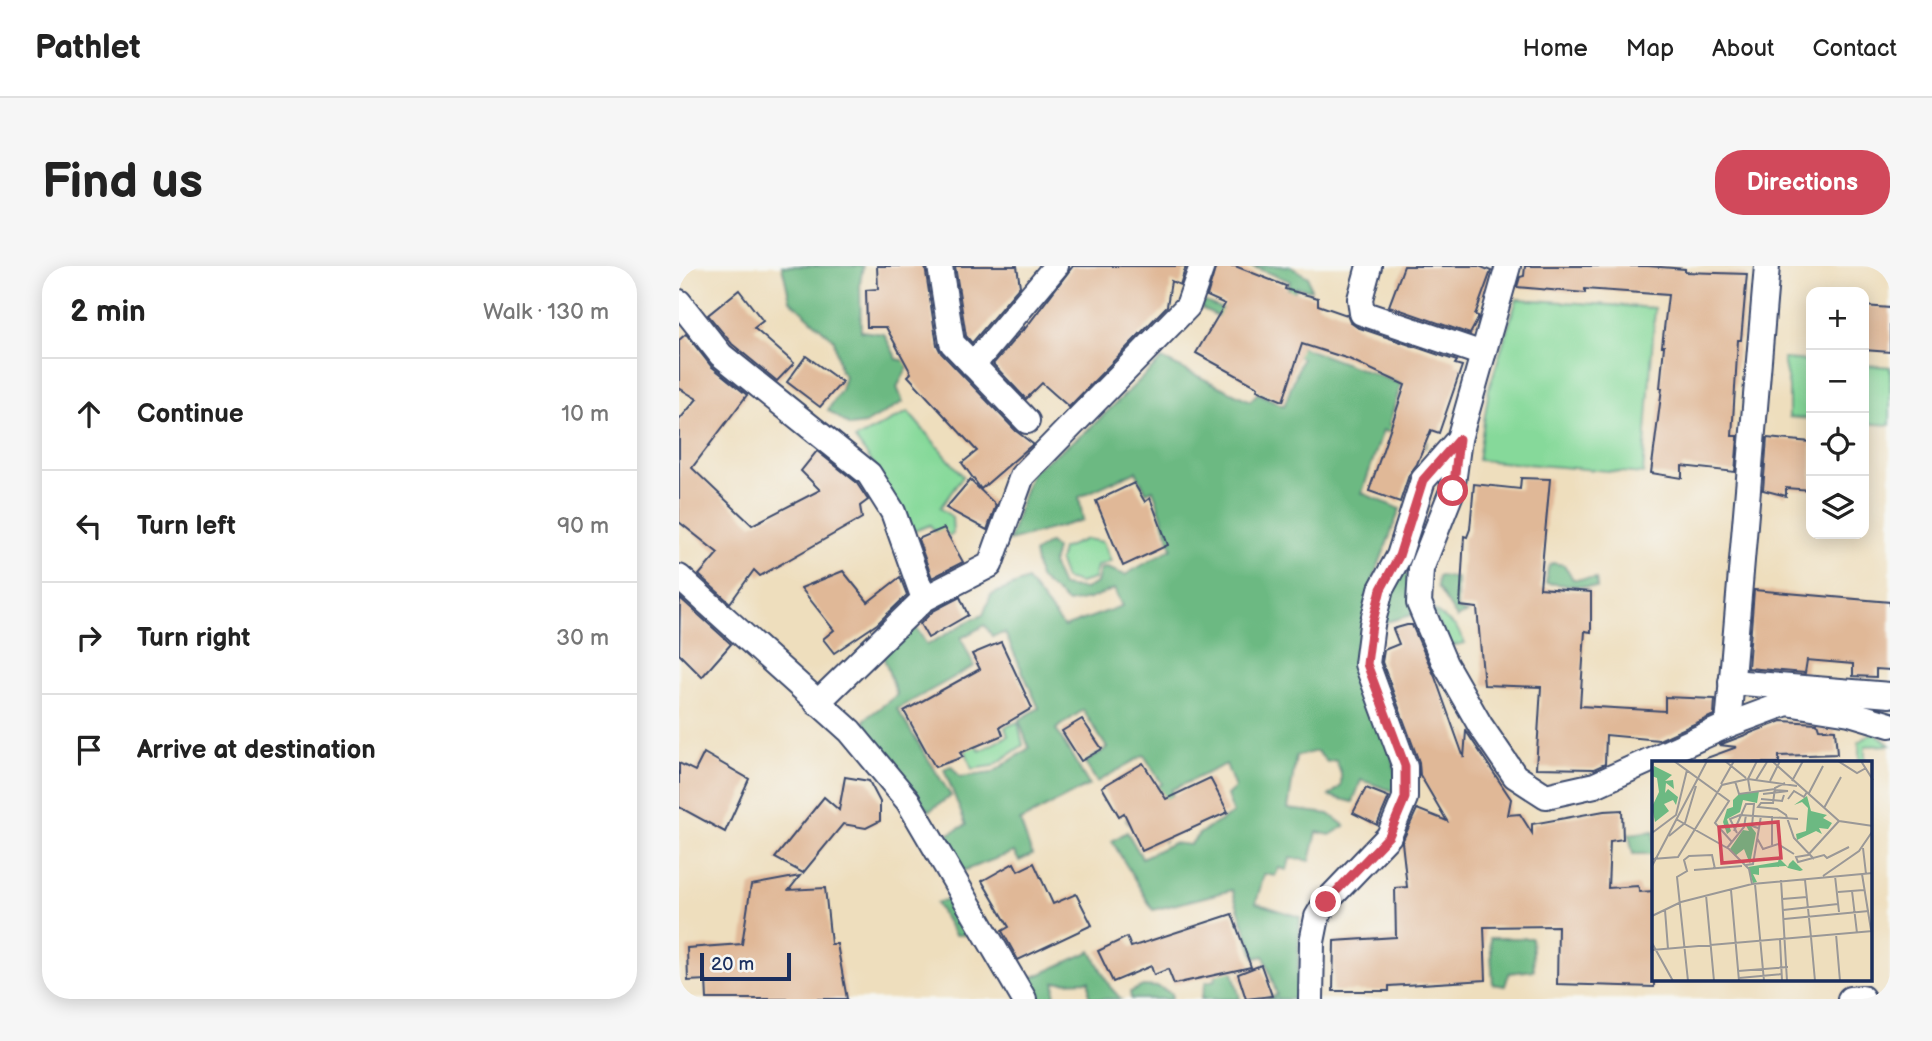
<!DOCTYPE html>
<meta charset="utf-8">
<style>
body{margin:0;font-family:"Balsamiq Sans",sans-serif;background:#f6f6f6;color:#222}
.controls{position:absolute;right:21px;top:21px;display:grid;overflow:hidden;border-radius:14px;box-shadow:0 4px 18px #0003}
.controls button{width:63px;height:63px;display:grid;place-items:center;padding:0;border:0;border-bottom:2px solid #e0e0e0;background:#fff;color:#222;font:35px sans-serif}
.scale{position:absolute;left:21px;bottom:18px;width:91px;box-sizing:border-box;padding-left:7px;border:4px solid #1b2f5e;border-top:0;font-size:19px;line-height:24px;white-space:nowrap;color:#1b2f5e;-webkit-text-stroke:5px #f6f6f2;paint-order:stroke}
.stop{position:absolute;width:21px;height:21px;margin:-16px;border:5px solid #d1495b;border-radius:50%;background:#fff}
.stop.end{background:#d1495b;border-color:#fff;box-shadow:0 2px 7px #0008}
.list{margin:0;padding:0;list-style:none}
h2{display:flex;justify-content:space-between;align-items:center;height:91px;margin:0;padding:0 28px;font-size:30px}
h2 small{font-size:23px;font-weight:400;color:#767676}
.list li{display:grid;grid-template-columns:46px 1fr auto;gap:21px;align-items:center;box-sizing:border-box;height:112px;padding:0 28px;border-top:2px solid #e0e0e0}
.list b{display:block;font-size:26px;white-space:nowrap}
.list em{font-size:23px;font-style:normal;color:#767676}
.icon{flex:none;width:38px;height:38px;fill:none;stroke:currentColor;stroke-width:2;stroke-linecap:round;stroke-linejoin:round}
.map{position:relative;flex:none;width:1211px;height:733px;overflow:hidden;border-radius:28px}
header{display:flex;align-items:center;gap:42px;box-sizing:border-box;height:98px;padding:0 35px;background:#fff;border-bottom:2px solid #e0e0e0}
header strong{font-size:33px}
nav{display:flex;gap:38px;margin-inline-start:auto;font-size:24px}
.intro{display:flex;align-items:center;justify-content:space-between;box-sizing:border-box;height:168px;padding:0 42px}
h1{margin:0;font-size:49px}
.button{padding:18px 32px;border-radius:28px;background:#d1495b;color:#fff;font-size:24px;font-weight:700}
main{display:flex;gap:42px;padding:0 42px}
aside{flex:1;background:#fff;border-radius:28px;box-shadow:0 4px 18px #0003}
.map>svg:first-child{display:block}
</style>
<header>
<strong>Pathlet</strong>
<nav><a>Home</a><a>Map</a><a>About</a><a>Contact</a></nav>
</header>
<div class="intro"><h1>Find us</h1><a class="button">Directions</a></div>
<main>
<aside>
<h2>2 min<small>Walk · 130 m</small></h2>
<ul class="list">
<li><svg class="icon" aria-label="ahead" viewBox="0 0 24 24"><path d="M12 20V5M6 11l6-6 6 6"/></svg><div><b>Continue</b></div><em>10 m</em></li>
<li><svg class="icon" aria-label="left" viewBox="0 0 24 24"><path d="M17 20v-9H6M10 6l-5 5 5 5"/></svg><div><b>Turn left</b></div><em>90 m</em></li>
<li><svg class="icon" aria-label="right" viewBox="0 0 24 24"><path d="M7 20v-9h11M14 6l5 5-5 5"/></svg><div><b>Turn right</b></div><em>30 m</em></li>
<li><svg class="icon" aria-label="arrive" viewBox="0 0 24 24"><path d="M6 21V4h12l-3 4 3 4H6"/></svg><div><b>Arrive at destination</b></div></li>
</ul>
</aside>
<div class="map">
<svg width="1211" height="733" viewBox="0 0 1211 733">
<rect width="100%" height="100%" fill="#f6f6f2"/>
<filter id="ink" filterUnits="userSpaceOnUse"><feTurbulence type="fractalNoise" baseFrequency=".0143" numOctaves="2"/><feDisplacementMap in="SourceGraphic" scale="14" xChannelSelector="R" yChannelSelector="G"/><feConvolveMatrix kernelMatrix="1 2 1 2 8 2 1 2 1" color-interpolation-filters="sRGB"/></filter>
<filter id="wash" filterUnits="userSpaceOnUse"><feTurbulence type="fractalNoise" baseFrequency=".00686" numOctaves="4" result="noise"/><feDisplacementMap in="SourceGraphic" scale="28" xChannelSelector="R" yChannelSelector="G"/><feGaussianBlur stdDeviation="1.57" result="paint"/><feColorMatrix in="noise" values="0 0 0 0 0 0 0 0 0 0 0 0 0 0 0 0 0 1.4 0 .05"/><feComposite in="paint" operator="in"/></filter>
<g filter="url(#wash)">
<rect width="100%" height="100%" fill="#eedebd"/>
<g fill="#86d99a" stroke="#50847c" stroke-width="2">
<polygon points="838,33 976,42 964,208 799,194 810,123"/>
<polygon points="1104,93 1132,95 1132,153 1110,151 1110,121"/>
<polygon points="1185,99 1211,101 1211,159 1185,157"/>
<polygon points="229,146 284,210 261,242 273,251 274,268 261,272 251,259 230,267 199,204 176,173"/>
<polygon points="407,273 424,276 432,295 418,300 415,313 401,317 386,313 380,296 383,283"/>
<polygon points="753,343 777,361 786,377 771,380"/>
<polygon points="339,456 344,479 314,500 293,503 285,480 294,474 301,485 329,470 326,461"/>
<polygon points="1195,466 1211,479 1186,480 1186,497 1180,497 1180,476"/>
</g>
<g fill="#6cb982" stroke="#447470" stroke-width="2">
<polygon points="103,0 184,0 181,17 182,65 205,68 218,93 232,96 218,121 224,136 186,158 171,160 149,144 162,124 166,110 161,104 155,74 111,34"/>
<polygon points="572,0 610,0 629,11 632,24 617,21 599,79 522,42 524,35 597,64 611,15"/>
<path d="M606,75L722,118L710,158L748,176L746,182L704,164L683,227L721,243L695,311L688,347L718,514L714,525L682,514L674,536L650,530L662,520V508L657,494L648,496L638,485L617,490L609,543L650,548L666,560L651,569L638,566L631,595L611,592L608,604L600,602L596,610L585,608L577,637L621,651L618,733H587L598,729L585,690L576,692L553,624L474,644L433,575L448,566L463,592L494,577L511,579L520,568L554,547L548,529L556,522L547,498L492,524C497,538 496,566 485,576L469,548L451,559L447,553L476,532L474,523L483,518L465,489L418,516L406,497L428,482L404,444L377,463L410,519L341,555L353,589L340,595L335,586L278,607L260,573L287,559L265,503L272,500L281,511L313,507L350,482L340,454L360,442L326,367L313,370L306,359L282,372L295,400L218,443L272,530L250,545L185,470L186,453L218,429L203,387L235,358L248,379L294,353L304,349L312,329L348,314L385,361L443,340L435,323L410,333L389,337L360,312L355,287L370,277L377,283L373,298L383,320L406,323L418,317L421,303L428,302L446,309L493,282L474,223L467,226L457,205L400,231L404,254L330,275L352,206L408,165L483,93L571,135L579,127L605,140L623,92L604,84Z"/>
<polygon points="873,297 885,299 894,313 917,313 918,322 867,317 869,302"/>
<polygon points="721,300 733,315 733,349 707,356 704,345"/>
<polygon points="759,310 778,312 778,343 788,347 778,352 758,321"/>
<polygon points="975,565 975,588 954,588 950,568"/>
<polygon points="275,631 294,669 276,669 257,637"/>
<polygon points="811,672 853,672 855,704 830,707 826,720 814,718"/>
<polygon points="412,685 431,721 442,733 410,733 410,715 376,716 375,733 355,733 346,715"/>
<polygon points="553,703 561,733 522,733 527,716 536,714 538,706"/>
<polygon points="464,720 479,721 492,727 493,733 452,733 451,726"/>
</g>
<g id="blocks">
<g fill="#e0b897">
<polygon points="198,0 246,0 258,79 262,87 337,165 354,178 302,223 283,197 298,185 229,110 232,107 207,61 188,61 187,24 199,23"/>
<polygon points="276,0 338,0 341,20 293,77 287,70"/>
<polygon points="394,0 507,0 501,19 492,15 488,40 390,141 363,117 347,133 314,98 345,62 345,64"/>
<polygon points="537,0 556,0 607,20 606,23 639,32 639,39 668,49 671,56 678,61 778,95 776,98 783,100 760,167 752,164 738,198 730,209 721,236 690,225 726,119 670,93 623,78 604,135 578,124 579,121 517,87 546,38 528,30"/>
<polygon points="725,0 800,0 812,5 796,49 799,50 799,53 791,68 710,40"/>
<polygon points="846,0 969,0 1006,3 1006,6 1068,8 1062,74 1059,74 1053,170 1059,170 1056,206 1003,200 1003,212 972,207 983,122 981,122 985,80 983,80 989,29 906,23 906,27 838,21 841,11 845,10"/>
<polygon points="60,24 84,55 75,62 115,97 98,115 53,78 29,49"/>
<polygon points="1185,40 1211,42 1211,86 1185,84"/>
<polygon points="7,68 32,100 68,129 13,202 73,259 141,224 122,205 138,185 177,216 189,234 181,240 183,252 81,310 75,304 51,337 20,309 39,287 0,256 0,154 18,133 0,122 0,74"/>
<polygon points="127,90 163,116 141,141 108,116"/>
<polygon points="1088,172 1132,176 1132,224 1107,222 1107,230 1084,224"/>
<polygon points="842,212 871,213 861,322 912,326 912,366 906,365 901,440 986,445 986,431 1036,433 1035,449 980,474 927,469 926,498 915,503 857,502 862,421 805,419 798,342 781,340 785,270 788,271 791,263 795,218 841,223"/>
<polygon points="291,214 317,239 308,264 267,242"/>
<polygon points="455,217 466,236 471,232 489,279 444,300 417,235"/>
<polygon points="265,262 284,296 253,312 239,273"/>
<polygon points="164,305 189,336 221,311 228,329 198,358 155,387 144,373 155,364 122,322"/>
<polygon points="1075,324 1211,336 1211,404 1197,403 1197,411 1174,410 1174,398 1128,394 1126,407 1069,402"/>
<polygon points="281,331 289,349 249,372 241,358 254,345"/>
<polygon points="1,332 52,378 23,411 0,388"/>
<polygon points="728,359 733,359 756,411 785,492 787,465 832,533 829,549 841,548 853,567 853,558 925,545 943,544 944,573 931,575 929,622 959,620 961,626 975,625 975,721 878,718 879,660 805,661 807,714 710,720 710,725 654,725 655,675 717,671 716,622 728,621 723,576 738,543 768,555 741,509 740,496 703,396 705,384 720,378 714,363"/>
<polygon points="322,376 353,442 321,461 324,469 281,487 284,491 256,501 225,445 301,403 293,388"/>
<polygon points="403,453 423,483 402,495 383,465"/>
<polygon points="1103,455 1138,457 1140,463 1156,464 1158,488 1100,490 1100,497 1023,497 1022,494 1058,481 1040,479"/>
<polygon points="25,487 70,513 46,566 0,541 0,497 16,505"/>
<polygon points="464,497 487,533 531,512 549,546 463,585 445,547 440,550 423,521"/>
<polygon points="166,511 190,515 201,536 201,555 187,562 164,558 124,607 96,592 145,531 160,544"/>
<polygon points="687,522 710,531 698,559 674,547"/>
<polygon points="335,597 339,605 355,597 374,638 397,628 413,659 339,694 323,665 330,661 303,615"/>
<polygon points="121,610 110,624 146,622 152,678 158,678 168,733 28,733 27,714 9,715 8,682 63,678 72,619"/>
<polygon points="553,648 572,701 495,718 489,703 475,709 472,700 434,716 419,685 448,671 452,681"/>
<polygon points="582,699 593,730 567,733 559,708"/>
</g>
</g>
</g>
<g filter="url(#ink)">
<use href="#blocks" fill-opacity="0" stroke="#3b496c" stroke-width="2"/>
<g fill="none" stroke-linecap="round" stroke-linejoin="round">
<g stroke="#3b496c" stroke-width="28">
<g id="minor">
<polyline points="261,0 273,77 348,155"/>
<polyline points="690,0 681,33 683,47 804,88"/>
<polyline points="829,0 780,173 773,225 742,303 740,337 766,398 801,459 836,510 867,530 916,519 1049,459 1108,437 1171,447 1211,459"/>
<polyline points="0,36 42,89 190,208 214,246 245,333"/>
<polyline points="294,99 377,0"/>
<polyline points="0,311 171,465 229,535 345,733"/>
<polyline points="1052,416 1211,429"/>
<polyline points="138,437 245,333 311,299 343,210 509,40 523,0"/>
<polyline points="1049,459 1088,0"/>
<polyline points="632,733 633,676 638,651 647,636 710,570 726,532 726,501 688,398 693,359 702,323 720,290 744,214 780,173"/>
<polyline points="1171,733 1183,732"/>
</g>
</g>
<use href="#minor" stroke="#fff" stroke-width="24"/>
</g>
</g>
<g fill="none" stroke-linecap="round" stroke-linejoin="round" filter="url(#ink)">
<polyline stroke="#d1495b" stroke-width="9" points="647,636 710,570 726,532 726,500 688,398 693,359 702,323 720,290 744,214 780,173 774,225"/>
</g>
<g transform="translate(973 495)">
<rect width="220" height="220" fill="#eedebd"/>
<path d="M2,5L20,14L13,20L21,19L22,28L14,22L13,32L16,28L26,36L24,44L21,39L12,43L17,50L3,61L0,46L7,31L5,17L0,15ZM107,30L105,42L91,39L88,51L75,58L79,70L75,73L71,61L75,48L81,46V39L87,33ZM155,35L159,50L175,54L171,57L180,62L176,68L167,67L170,73L164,70L145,79L144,73L154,70L156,47L150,41L142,44ZM93,63L98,64L104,72L98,103L92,88L83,95L78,88L91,69L97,70ZM127,97L136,106L137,103L141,99L151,109L148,110L136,107L134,105L107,107V114L101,113L105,121L101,122L96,106L126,101Z" fill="#6cb982"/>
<path fill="none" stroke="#9a9897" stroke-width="2" d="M22,0L77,40L63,62L80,81M73,0L94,17M120,0L187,60L221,65M186,0L205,12L214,7M209,0L221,19M104,19L115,1M83,20L87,33L123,28M118,20L128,0M140,20L151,0M133,22L123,27L121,42H109L106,46L125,48L134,54L142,77L162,98M69,23L82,0M98,30L96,18L105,0M157,32L171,5M111,33L136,30L123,29M109,38L130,40L132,34M136,38L142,30L152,36L155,31M172,47L189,16M120,55V84M24,58L77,88L97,108L100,123M187,60L156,94L144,96L146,101L172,94L175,97L197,86M82,70L94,43H102L100,65L106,67M0,72L24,54L35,9M85,72L78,58L88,54L146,58M17,75L33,62L44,25M105,77L111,88L126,83L142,93M75,87L92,66L94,54M211,87L214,113M0,98L26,96L70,24L96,18L145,25M94,104L101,103L109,55M0,105L55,0M42,109L90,105M210,113L219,169M171,115L207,90L220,71M183,115L187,151M129,119L135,220M153,119L159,176M103,123L112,220M79,129L87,220M200,130L205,172M186,131L212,129M54,134L62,220M130,138L155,136M13,149L16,188M131,149L186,143M0,155L29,141L100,123L221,112M132,158L217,150M184,173L188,220M159,176L163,220M128,179L130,220M0,182L21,220M0,189L221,170M86,210L136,206M87,217L130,213M36,220L25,116L35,110L32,99L37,95L60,94L63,108"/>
<path fill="#d1495b" fill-opacity="0.15" stroke="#d1495b" stroke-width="3.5" d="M126,61L129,97L70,102L67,66Z"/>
<rect width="220" height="220" fill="none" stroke="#1b2f5e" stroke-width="3.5"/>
</g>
</svg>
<div class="controls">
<button>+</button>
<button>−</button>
<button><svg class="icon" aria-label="locate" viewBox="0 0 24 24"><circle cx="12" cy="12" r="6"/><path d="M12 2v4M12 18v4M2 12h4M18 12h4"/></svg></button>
<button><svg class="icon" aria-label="layers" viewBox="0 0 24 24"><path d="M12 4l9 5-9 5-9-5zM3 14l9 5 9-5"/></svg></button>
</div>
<div class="scale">20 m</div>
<div class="stop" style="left:774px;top:225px"></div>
<div class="stop end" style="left:647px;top:636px"></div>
</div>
</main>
